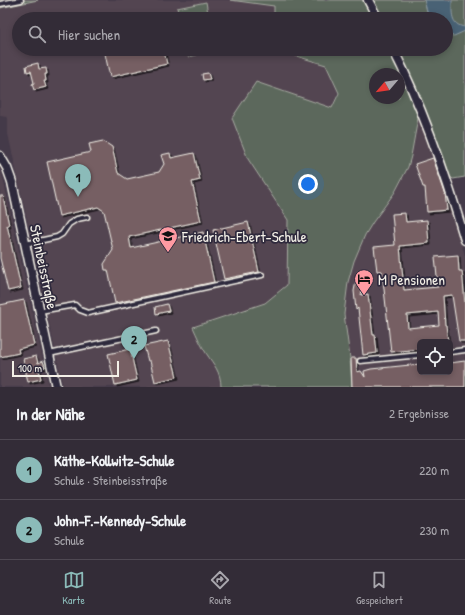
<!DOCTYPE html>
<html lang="de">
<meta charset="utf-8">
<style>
body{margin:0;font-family:"Patrick Hand",sans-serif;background:#3e3842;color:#f1f3f6}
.controls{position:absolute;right:12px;bottom:12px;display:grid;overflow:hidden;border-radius:6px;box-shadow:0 2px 6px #0003}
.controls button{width:36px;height:36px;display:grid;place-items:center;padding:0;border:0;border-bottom:1px solid #4e4852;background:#332c37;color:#f1f3f6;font:20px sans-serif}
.compass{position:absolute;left:369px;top:68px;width:36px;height:36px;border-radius:50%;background:#332c37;box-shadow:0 2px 6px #0003;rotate:241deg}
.scale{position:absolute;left:12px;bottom:10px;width:107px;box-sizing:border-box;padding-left:4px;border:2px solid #f4f1e8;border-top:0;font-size:11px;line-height:14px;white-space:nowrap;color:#f4f1e8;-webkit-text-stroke:3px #2f2a3d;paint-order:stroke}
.you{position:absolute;left:308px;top:184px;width:14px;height:14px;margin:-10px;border:3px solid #fff;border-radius:50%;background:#1a73e8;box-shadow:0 0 0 6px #1a73e833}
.badge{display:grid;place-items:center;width:26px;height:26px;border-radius:50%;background:#8bbbb9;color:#111;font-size:13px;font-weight:700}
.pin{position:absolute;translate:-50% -33px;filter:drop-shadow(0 1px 2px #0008)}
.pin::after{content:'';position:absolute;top:21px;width:14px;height:12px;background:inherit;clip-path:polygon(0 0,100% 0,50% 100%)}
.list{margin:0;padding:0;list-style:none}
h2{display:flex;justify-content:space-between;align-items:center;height:52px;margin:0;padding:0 16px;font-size:17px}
h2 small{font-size:13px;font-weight:400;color:#a9a7ad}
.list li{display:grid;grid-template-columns:26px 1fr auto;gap:12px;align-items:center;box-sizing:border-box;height:60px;padding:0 16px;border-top:1px solid #4e4852}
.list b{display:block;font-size:15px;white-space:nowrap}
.list p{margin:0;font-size:13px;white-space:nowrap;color:#a9a7ad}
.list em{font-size:13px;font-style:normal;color:#a9a7ad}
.icon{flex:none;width:22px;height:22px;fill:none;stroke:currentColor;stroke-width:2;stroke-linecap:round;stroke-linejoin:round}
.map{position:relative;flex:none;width:465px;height:387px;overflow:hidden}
.search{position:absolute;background:#332c37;box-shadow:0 2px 6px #0003;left:12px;right:12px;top:12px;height:44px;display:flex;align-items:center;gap:10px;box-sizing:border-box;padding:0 14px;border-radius:22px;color:#a9a7ad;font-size:15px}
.sheet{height:172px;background:#332c37}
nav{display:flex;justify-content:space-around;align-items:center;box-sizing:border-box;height:56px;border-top:1px solid #4e4852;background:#332c37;font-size:11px;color:#a9a7ad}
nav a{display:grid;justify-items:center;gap:2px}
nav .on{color:#8bbbb9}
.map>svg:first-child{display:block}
</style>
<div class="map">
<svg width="465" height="387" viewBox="0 0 465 387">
<defs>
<filter id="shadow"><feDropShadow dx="2" dy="2" stdDeviation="0" flood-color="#0009"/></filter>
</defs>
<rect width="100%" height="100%" fill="#443a49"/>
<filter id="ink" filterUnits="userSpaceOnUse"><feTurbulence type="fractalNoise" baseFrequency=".025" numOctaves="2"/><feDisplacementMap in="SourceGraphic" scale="8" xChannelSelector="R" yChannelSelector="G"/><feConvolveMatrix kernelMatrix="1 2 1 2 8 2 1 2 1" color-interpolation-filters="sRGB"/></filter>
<g filter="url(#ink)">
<g fill="#534551" fill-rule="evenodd">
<polygon points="38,0 230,0 274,6 274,19 19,19 19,49 273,49 326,65 338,92 332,108 256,82 248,159 288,220 287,285 265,303 193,327 205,351 219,372 221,380 221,387 63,387 45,304 45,293 36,249 29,229 8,134 8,118 7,117 0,116 0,8"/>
<path d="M420,117L434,154L465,256V387H352L350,358L344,314L348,282L354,261L365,235L373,222L396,192L408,167L415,138L418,118ZM420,342H450V372H420Z"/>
<polygon points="0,167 3,178 49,387 0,387"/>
</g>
<g fill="#5b675c" stroke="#a8aca2" fill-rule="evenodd">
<polygon points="0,0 38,0 0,8"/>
<polygon points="230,0 364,0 374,19 274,19 274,6"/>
<polygon points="371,0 465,0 465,177 453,179 449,176 435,136 397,49 446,49 446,19 382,19"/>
<polygon points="206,2 209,19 180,19 177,8"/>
<polygon points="186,49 212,49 197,52 197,55 188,57"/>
<path d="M273,49H389L420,117L418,118L411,156L408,167L395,192L373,222L365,235L354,261L348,282L344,314L350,358L352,387H221C221,372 214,365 206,353C201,345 197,336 193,327L265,303L287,285L288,220L248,159L232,118L256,82L332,108L339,93L326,65ZM375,74H399V98H375Z"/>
</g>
<path fill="#4a6274" stroke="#8e9ba2" d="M424,0H452C452,12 450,25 465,27V31L454,36L446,35V19H429Z"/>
<g fill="#765f64" stroke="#f4f1e8" fill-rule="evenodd" filter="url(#shadow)">
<polygon points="104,49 154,49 155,53 164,51 167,64 110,77"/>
<polygon points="38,63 39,69 46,68 47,74 45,74 46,81 44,81 46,87 34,90 32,84 34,83 31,71 27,72 26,66"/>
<polygon points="208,73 210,79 203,80 202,74"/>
<polygon points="103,141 112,147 118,173 127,179 159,172 164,164 161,155 170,153 171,158 194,153 200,180 192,182 201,221 129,237 131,248 203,232 214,282 115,303 108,270 105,270 104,264 113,250 104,211 98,207 59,216 47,162 91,152 89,144"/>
<polygon points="433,158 445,193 447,210 427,212 425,187 423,187 415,164"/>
<polygon points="0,196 3,196 9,225 7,225 10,238 11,239 11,243 21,288 8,291 0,258"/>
<path d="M405,213L406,222L427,220L429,243L400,246L404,290L438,287L435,257L458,255L459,271H462L463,280L465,304V341H459L452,295L443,296L445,325H446L448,342H420V349L391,352L382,271H377L374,247L395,245L392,214ZM438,312L439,325L408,328L407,315Z"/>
<polygon points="248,222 259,272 224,279 213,230"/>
<polygon points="358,272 365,274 361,295 368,294 373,335 375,335 377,353 363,355 358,308 356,310 354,291"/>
<polygon points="24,300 34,345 18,349 19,353 0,357 0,305"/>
<polygon points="167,304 169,311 156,314 155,307"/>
<polygon points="168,341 177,377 155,382 150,361 148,361 144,346"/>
<polygon points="130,349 137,380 115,385 108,354"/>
<polygon points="36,356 38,363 43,361 45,367 39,369 41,379 28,382 23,359"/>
<polygon points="351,358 356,358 357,372 361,371 365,377 364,371 371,369 420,364 420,372 450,372 450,363 465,361 465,387 352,387"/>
</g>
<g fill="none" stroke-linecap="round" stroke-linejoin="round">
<g stroke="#f4f1e8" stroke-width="7">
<g id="lane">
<polyline points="0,4 21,0"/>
<polyline points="25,244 57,237 62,234 69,224 77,219 87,217"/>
<polyline points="40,311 75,305 80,310 88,313 262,275"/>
<polyline points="450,352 465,350"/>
<polyline points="49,354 156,331"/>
<polyline points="360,361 420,355"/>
</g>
</g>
<g stroke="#f4f1e8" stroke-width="11">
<g id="street">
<polyline points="368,0 378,19"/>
<path d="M393,49C424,110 446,175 465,240"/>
<polyline points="0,156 7,168 12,182 56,387"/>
</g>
</g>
<use href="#lane" stroke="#2f2a3d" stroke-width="4"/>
<use href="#street" stroke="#2f2a3d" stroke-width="8"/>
</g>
</g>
<defs>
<g id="school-pin" transform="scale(1)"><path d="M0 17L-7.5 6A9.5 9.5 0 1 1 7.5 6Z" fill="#ff9aa2" stroke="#2f2a3d"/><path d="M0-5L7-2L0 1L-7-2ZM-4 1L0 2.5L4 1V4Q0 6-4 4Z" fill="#111"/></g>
<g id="hotel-pin" transform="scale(1)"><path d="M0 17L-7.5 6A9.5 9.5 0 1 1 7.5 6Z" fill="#ff9aa2" stroke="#2f2a3d"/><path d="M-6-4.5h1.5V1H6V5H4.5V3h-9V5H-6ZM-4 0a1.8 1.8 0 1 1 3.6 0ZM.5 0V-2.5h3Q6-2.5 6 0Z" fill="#111"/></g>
</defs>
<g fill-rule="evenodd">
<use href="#school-pin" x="168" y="236"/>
<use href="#hotel-pin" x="364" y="279"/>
</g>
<g text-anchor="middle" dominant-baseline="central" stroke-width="3.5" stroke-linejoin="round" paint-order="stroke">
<g font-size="15" fill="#f4f1e8" stroke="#2f2a3d" text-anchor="start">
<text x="182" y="236">Friedrich-Ebert-Schule</text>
<text x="378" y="279">M Pensionen</text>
</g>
<g font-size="15" fill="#f4f1e8" stroke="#2f2a3d">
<text transform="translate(44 267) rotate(78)">Steinbeisstraße</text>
</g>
</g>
</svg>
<div class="controls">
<button><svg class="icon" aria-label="locate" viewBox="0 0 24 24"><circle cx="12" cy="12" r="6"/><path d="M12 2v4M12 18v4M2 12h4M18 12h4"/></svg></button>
</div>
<svg class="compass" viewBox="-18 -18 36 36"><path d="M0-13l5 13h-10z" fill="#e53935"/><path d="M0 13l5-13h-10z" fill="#a9a7ad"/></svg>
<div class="scale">100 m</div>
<div class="you"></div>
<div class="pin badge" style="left:78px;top:197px">1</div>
<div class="pin badge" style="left:134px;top:359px">2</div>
<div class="search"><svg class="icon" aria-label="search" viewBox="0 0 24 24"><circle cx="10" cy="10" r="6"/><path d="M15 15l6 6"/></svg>Hier suchen</div>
</div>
<section class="sheet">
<h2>In der Nähe<small>2 Ergebnisse</small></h2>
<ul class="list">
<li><span class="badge">1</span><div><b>Käthe-Kollwitz-Schule</b><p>Schule · Steinbeisstraße</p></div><em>220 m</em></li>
<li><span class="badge">2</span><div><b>John-F.-Kennedy-Schule</b><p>Schule</p></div><em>230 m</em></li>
</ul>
</section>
<nav>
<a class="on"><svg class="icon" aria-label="map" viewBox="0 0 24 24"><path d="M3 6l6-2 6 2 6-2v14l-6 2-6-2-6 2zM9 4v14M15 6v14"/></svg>Karte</a>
<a><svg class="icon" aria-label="directions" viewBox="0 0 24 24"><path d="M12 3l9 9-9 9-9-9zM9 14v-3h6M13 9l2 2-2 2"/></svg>Route</a>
<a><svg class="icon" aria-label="saved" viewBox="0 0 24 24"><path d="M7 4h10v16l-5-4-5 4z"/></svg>Gespeichert</a>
</nav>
